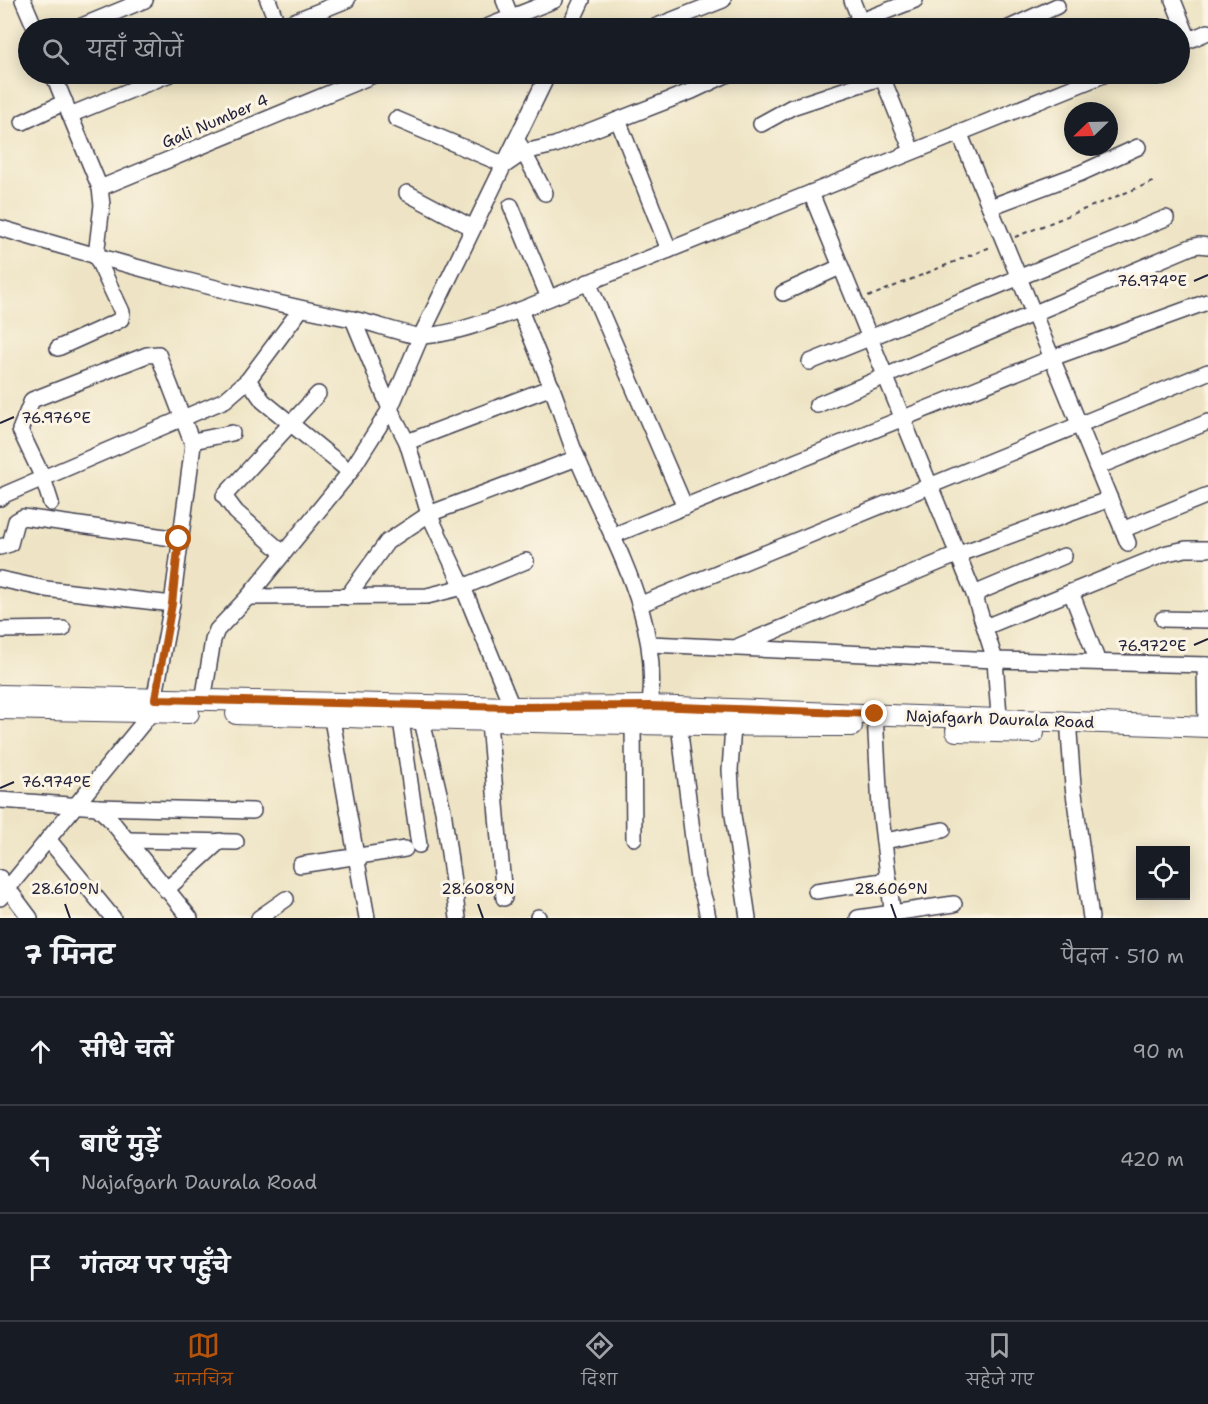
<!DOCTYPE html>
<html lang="hi">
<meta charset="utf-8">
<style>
body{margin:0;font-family:"Shantell Sans","Playpen Sans Deva",sans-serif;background:#242831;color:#f1f3f6}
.controls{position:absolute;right:18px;bottom:18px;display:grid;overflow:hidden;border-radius:0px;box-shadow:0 3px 15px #0003}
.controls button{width:54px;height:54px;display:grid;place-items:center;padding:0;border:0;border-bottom:2px solid #363941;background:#171b24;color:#f1f3f6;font:30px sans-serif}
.compass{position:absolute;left:1064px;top:102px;width:54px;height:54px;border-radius:50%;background:#171b24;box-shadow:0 3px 15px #0003;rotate:247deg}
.stop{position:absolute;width:18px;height:18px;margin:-14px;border:4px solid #b45309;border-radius:50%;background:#fff}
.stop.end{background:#b45309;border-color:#fff;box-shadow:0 2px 6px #0008}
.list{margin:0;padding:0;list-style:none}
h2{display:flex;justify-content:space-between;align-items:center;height:78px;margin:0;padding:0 24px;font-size:26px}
h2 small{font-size:20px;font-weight:400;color:#9ea1a6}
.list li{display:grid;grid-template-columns:39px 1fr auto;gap:18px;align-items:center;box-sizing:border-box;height:108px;padding:0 24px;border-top:2px solid #363941}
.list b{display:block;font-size:22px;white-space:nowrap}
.list p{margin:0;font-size:20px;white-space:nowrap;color:#9ea1a6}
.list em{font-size:20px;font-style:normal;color:#9ea1a6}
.icon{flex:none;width:33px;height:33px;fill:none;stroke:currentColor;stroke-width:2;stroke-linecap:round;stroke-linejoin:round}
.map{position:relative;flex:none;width:1208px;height:918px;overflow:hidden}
.search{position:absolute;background:#171b24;box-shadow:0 3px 15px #0003;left:18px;right:18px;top:18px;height:66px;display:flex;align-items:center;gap:15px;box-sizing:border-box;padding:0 21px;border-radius:33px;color:#9ea1a6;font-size:22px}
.sheet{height:402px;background:#171b24}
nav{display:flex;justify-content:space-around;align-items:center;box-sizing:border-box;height:84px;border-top:2px solid #363941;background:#171b24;font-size:16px;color:#9ea1a6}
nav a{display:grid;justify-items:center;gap:3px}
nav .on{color:#b45309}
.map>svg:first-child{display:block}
</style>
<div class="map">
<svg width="1208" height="918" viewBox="0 0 1208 918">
<rect width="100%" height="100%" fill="#fcf5e5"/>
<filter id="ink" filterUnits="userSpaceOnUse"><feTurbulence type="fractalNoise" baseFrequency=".0167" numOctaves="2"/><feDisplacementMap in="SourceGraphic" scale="12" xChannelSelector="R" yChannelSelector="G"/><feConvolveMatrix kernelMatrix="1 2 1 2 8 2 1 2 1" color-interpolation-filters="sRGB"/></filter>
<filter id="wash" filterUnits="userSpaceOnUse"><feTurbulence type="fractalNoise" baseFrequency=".008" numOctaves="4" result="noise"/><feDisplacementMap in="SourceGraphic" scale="24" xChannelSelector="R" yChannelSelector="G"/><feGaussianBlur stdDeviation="1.35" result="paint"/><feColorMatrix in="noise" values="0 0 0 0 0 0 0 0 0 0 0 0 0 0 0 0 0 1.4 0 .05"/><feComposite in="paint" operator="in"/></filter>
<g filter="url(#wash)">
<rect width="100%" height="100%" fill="#eee4c5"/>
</g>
<g filter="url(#ink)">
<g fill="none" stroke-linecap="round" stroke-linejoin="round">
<g stroke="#413f50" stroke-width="18">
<g id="minor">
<polyline points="23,0 35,28"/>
<polyline points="268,0 279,28"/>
<polyline points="504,0 515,28"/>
<polyline points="852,0 863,28"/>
<polyline points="1173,0 1189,40"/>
<polyline points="77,28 145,0"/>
<polyline points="277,28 347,0"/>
<polyline points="484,28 555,0"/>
<polyline points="569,28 582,0"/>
<polyline points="652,28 723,0"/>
<polyline points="843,28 915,0"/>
<polyline points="1009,28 1057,6"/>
<polyline points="1180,44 1208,32"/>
<polyline points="53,74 100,188 102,205 96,256 122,312 121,319 116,322 58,348"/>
<polyline points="881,74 912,151"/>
<polyline points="70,115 170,74"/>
<polyline points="396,119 505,165 524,152 555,145 587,132 692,91 728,74"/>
<polyline points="618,120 669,250"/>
<polyline points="23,122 65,102"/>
<polyline points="761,124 792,107 892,74"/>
<polyline points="959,132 1128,543"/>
<polyline points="520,145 545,193"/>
<polyline points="100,188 376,74"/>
<polyline points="407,193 473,228"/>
<polyline points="811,193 974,594 995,660 1000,730"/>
<polyline points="511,206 549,298"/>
<polyline points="990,207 1081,173 1138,147"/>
<path d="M0,228C118,263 236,296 357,320C374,323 409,337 423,336C456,334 489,320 520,310L1106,74"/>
<polyline points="588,282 685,507"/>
<polyline points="783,293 840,267"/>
<path d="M520,310C530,335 541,361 551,386C561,410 567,436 578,460C612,541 666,624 648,716"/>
<polyline points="353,319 390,409 407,442 429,514 463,587 512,707"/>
<polyline points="810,362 1166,218"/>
<polyline points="248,380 263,401 350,472"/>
<polyline points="817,405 1191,247 1199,245 1208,246"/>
<polyline points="193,441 232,433"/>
<polyline points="407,442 552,387"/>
<polyline points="1097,467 1208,422"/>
<polyline points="0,498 6,494 225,400 248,380 301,309"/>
<polyline points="1122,530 1208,495"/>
<polyline points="612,536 1052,358 1207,302"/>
<polyline points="0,547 10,544 16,521 23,517 179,539"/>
<polyline points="283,553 236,512 224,496 318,394"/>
<polyline points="0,579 46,589 172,604"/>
<polyline points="1071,592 1098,662"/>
<polyline points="974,594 1064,556"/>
<polyline points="248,597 427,596 463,587 526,561"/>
<polyline points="347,597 387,542 429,514 577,458"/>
<polyline points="641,604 1208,372"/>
<polyline points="1163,619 1208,620"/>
<polyline points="985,627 1167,553 1186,549 1208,549"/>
<polyline points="0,630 63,629"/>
<polyline points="650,644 995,660 1208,665"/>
<polyline points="739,646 959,554 1110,499"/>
<polyline points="1205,665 1206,727"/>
<polyline points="203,701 213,640 217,630 248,597 350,472 390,409 421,336 548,74"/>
<polyline points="330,708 367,918"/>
<polyline points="875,714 880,808 893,918"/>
<polyline points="401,720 419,845"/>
<polyline points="422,721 443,810 458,918"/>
<polyline points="489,722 504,898"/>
<polyline points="633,724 634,838"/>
<polyline points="679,725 698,879 705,902 708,918"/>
<polyline points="733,726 730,770 733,815 748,918"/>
<polyline points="1069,733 1073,786 1091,918"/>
<polyline points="0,800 97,807 109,818 190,918"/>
<polyline points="97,807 253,811"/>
<polyline points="48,839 113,918"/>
<polyline points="128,840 236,842"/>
<polyline points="884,841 943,830"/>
<polyline points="300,865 405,849"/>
<polyline points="0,878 30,918"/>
<polyline points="166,890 220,841"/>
<polyline points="816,891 889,880"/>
<polyline points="0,898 152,712 172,604 193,445 158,354 147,355 32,400 20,430 43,478 51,503"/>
<polyline points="538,917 538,918"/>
<polyline points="259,918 286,899"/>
<polyline points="858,918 954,904"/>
</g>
</g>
<g stroke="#413f50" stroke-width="22">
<g id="major">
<polyline points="0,695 512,707 650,706 1208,727"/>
<polyline points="0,709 189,713"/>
<path d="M236,714C441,720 646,726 852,726"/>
<polyline points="956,731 1034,733"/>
</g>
</g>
<g stroke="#413f50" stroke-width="2" stroke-dasharray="4.5 4.5" stroke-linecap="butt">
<polyline points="1015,237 1155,181"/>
<polyline points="868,297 993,246"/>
</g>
<use href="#minor" stroke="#fff" stroke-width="15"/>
<use href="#major" stroke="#fff" stroke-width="20"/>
</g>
</g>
<g fill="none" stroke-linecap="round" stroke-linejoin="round" filter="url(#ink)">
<polyline stroke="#b45309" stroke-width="8" points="179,539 172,604 155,699 512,707 650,706 875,714"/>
</g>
<path fill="none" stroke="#22223b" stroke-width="2" d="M1194,281L1208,275M0,423L14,417M1194,645L1208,639M0,788L14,782M65,904L70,918M478,904L483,918M891,904L896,918"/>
<g text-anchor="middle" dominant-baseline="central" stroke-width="6" stroke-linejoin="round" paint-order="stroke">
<g font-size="16" fill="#22223b" stroke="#fcf5e5">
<text transform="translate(215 121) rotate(-23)">Gali Number 4</text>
<text transform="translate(1000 719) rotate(2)">Najafgarh Daurala Road</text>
</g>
</g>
<g font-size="15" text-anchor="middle" fill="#22223b" stroke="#fcf5e5" stroke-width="6" stroke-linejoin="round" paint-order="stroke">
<text x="1152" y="286">76.974°E</text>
<text x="56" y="423">76.976°E</text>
<text x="1152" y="651">76.972°E</text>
<text x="56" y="787">76.974°E</text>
<text x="65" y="894">28.610°N</text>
<text x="478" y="894">28.608°N</text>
<text x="891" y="894">28.606°N</text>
</g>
</svg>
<div class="controls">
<button><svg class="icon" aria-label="locate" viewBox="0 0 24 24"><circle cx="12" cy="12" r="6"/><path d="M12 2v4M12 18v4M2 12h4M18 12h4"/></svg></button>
</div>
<svg class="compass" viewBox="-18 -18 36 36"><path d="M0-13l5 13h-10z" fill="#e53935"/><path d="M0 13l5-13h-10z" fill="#9ea1a6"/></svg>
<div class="stop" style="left:179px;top:539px"></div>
<div class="stop end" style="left:875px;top:714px"></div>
<div class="search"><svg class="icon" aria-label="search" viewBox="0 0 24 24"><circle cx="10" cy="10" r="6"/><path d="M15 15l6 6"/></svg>यहाँ खोजें</div>
</div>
<section class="sheet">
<h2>7 मिनट<small>पैदल · 510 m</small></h2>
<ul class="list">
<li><svg class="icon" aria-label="ahead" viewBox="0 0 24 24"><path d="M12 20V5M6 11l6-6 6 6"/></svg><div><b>सीधे चलें</b></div><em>90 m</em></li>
<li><svg class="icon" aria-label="left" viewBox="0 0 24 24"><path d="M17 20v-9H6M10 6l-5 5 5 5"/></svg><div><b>बाएँ मुड़ें</b><p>Najafgarh Daurala Road</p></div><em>420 m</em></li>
<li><svg class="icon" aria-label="arrive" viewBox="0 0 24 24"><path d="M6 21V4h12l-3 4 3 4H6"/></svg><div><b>गंतव्य पर पहुँचे</b></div></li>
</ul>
</section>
<nav>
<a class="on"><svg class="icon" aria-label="map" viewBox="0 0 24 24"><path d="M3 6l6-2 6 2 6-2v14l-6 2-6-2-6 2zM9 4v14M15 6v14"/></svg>मानचित्र</a>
<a><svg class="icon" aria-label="directions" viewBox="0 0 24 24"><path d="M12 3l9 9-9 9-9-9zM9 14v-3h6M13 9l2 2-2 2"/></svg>दिशा</a>
<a><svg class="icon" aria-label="saved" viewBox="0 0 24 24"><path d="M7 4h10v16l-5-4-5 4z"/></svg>सहेजे गए</a>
</nav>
